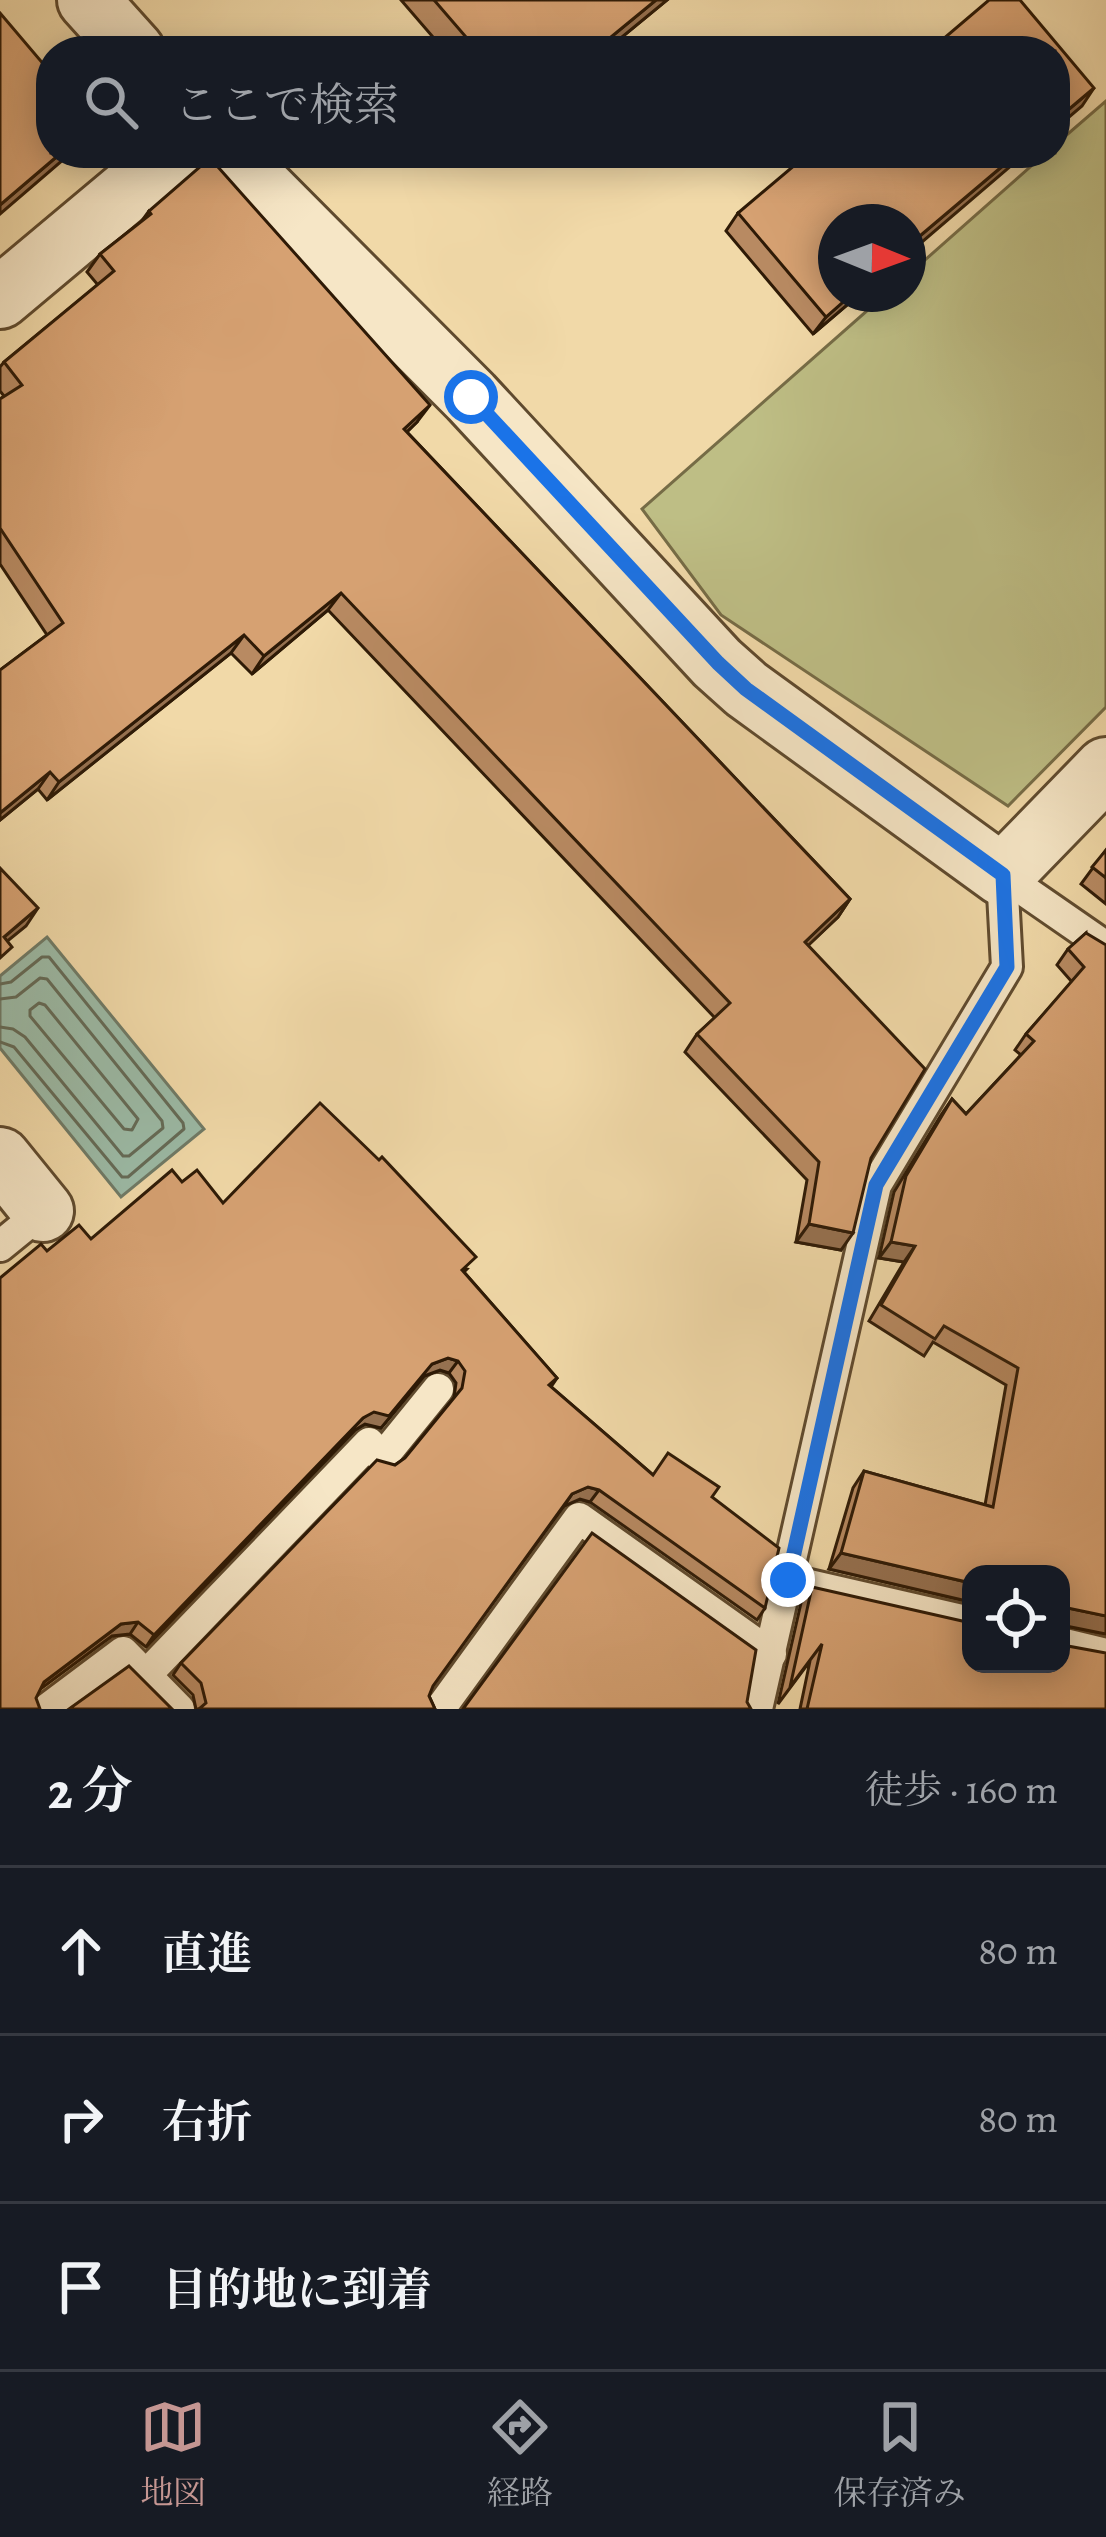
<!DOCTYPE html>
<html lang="ja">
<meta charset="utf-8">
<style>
body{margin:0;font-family:Alegreya,"Noto Serif JP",serif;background:#242831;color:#f1f3f6}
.controls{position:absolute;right:36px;bottom:36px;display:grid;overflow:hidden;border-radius:24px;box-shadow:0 6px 30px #0003}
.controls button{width:108px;height:108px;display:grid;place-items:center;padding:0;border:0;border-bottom:3px solid #363941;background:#171b24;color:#f1f3f6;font:60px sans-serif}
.compass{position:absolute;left:818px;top:204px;width:108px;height:108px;border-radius:50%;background:#171b24;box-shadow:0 6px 30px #0003;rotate:91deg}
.stop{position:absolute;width:36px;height:36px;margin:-27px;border:9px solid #1a73e8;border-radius:50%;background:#fff}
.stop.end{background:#1a73e8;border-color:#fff;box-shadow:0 3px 12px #0008}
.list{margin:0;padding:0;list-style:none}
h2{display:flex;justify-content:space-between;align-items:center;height:156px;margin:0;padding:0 48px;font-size:51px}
h2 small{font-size:39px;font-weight:400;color:#9ea1a6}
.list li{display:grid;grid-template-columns:78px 1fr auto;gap:36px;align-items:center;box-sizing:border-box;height:168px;padding:0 48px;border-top:3px solid #363941}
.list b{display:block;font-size:45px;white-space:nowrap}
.list em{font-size:39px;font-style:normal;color:#9ea1a6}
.icon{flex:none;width:66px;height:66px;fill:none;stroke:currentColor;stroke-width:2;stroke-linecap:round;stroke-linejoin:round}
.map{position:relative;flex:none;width:1106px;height:1709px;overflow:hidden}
.search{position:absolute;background:#171b24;box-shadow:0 6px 30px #0003;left:36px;right:36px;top:36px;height:132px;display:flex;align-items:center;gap:30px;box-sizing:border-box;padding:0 42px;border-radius:48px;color:#9ea1a6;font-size:45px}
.sheet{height:660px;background:#171b24}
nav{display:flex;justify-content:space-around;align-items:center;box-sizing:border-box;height:168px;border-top:3px solid #363941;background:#171b24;font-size:33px;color:#9ea1a6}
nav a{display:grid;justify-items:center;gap:6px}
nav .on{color:#c59692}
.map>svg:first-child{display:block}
</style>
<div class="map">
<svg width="1106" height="1709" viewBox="0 0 1106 1709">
<rect width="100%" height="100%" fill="#f1d9a8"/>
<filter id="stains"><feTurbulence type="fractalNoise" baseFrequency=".00167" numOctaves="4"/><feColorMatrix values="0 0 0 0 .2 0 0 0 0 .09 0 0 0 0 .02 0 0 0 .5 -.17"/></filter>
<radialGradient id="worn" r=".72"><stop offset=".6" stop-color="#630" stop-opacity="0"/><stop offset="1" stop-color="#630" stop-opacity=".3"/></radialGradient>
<polygon fill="#bebe85" stroke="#766c46" stroke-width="3" points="1106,101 1106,707 1008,806 721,615 642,509 886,294 908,294 908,275 1046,153 1055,153 1055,145"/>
<polygon fill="#9bbaa6" stroke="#6f7a66" stroke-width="3" points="47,937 204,1129 121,1197 0,1048 0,976"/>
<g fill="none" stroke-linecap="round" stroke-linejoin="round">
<g stroke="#646a56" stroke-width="3">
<polyline points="0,984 11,982 42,957 49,957 183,1123 184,1129 128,1177 122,1177 14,1047 0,1042"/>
<polyline points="0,999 16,997 40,978 47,979 162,1121 163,1128 129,1156 123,1156 25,1037 13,1029 0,1027"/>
<polygon points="39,1003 45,1005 138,1119 132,1130 124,1129 30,1016 30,1010"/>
</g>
<g stroke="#5f4a2e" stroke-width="36">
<g id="service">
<polyline points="1002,875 1106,947"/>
<polyline points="0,1246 43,1211"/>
<polyline points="788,1580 971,1622"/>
<polyline points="1061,1643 1106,1654"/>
<polyline points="146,1675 369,1443 382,1458 438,1389"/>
<polyline points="47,1709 123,1652 179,1709"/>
<polyline points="440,1709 579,1518 771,1654"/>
<polyline points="757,1709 876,1185 1007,967 1002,875"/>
</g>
</g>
<g stroke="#5f4a2e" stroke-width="66">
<g id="minor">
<polyline points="88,0 134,51"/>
<polyline points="228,153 471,397 717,663 746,689 1002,875 1106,768"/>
<polyline points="0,298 173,153"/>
<polyline points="0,1158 43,1211"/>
</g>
</g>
<use href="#service" stroke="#f6e6c6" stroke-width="30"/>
<use href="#minor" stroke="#f6e6c6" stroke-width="60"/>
</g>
<g fill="#b88a62" stroke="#2e1a06" stroke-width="3">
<polygon points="401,0 667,0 605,51 445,51"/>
<polygon points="149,211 417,422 407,432 850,899 838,917 808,945 871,1158 841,1250 796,1242 807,1180 685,1052 697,1034 715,1018 328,610 252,674 231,653 47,800 38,789 0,820 0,670 47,635 0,564 0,399 4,396 0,391 0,367 4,362 98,285 87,272 100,254 141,222"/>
<polygon points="738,213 860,294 813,334 726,231"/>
<polygon points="1106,850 1106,904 1081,884"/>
<polygon points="1086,933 1106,1634 1061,1625 1061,1574 971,1574 971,1602 829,1569 853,1488 864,1471 985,1505 1006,1385 933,1342 924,1356 869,1321 904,1262 879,1258 894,1192 941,1115 952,1099 966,1114 1021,1055 1015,1050 1026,1034 1072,982 1057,965 1068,949"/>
<polygon points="182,1182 223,1203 467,1269 464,1272 557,1378 551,1387 653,1475 712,1497 765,1608 757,1620 590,1502 580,1499 564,1506 432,1686 429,1696 435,1709 196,1709 193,1695 173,1675 181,1663 395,1465 405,1458 454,1398 456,1383 449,1373 440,1370 424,1376 381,1428 365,1424 355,1430 146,1647 130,1634 112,1636 0,1709 47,1251 91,1239"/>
<polygon points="812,1587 1106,1709 800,1709 810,1661 778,1704 801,1603"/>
</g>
<g fill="#967150" stroke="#2e1a06" stroke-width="3">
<polygon points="656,0 667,0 605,51 594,51"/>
<polygon points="1094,88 1082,106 1055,129 1055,121"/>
<polygon points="61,153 71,153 0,214 0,205"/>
<polygon points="1018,153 1026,153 908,254 908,246"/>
<polygon points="852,294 860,294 813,334 826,317"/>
<polygon points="430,405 417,422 392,446 404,429"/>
<polygon points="341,593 328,610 252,674 264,656"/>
<polygon points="244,635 231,653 47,800 59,782"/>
<polygon points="50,772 38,789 0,820 0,813"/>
<polygon points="850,899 838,917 793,960 805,942"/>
<polygon points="38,908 26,926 0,947 4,937"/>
<polygon points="809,1224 853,1233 841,1250 796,1242"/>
<polygon points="891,1242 915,1246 904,1262 879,1258"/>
<polygon points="448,1358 458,1361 449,1373 440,1370 424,1376 381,1428 365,1424 355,1430 146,1647 154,1635 363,1418 432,1364"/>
<polygon points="588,1487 599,1490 590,1502 580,1499 564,1506 572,1494"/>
<polygon points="841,1553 971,1583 971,1602 829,1569"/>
<polygon points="1068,1608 1106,1616 1106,1634 1061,1625 1061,1612"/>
<polygon points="138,1622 130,1634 112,1636 35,1693 44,1682 121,1624"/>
</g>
<g fill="#d6a172" stroke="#2e1a06" stroke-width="3">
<polygon points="434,0 656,0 594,51 478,51"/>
<polygon points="989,0 1020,0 1094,88 1055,121 1055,51 929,51"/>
<polygon points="0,13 51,73 51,153 61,153 0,205"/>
<polygon points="809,153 1018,153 908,246 908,222 836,222 836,294 852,294 826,317 738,213"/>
<polygon points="210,158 430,405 404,429 850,899 805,942 925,1069 871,1158 853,1233 809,1224 819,1162 697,1034 730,1003 341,593 264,656 244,635 59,782 50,772 0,813 0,670 63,623 0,528 0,399 22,385 4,362 114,271 100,254 151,214 149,211"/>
<polygon points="1106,850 1106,878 1092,867"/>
<polygon points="0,868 38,908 4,937 12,947 0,958"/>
<polygon points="1086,933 1106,945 1106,1616 1068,1608 1061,1612 1061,1574 971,1574 971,1583 841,1553 864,1471 993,1507 1018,1368 944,1326 935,1339 881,1305 915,1246 891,1242 906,1176 952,1099 966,1114 1034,1041 1026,1034 1084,967 1068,949"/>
<polygon points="320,1103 379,1160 382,1157 476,1257 462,1270 557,1378 549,1385 653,1475 668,1453 719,1487 712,1497 779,1548 765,1608 599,1490 588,1487 572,1494 433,1686 429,1696 435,1709 199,1709 206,1703 201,1683 181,1663 377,1460 395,1465 405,1458 462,1388 465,1371 458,1361 448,1358 432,1364 389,1416 374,1412 363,1418 154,1635 138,1622 121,1624 44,1682 36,1698 40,1709 0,1709 0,1278 41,1244 47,1251 79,1225 91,1239 172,1170 182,1182 197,1170 223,1203"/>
<polygon points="592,1533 756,1650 747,1702 751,1709 463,1709"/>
<polygon points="812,1587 971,1623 971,1664 1061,1664 1061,1639 1068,1646 1106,1653 1106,1709 807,1709 822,1644 790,1687"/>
<polygon points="129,1666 172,1709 69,1709"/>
</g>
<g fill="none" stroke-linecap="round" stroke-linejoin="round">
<polyline stroke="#1a73e8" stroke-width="15" points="471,397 718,663 746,689 1003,875 1007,967 876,1185 788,1580"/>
</g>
<rect width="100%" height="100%" filter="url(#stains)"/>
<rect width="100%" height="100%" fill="url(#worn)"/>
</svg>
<div class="controls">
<button><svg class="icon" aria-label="locate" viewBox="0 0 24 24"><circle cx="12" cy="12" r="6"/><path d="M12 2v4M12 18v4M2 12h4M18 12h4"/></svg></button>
</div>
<svg class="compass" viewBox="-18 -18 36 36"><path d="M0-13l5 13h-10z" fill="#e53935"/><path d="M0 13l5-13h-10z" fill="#9ea1a6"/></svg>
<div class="stop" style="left:471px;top:397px"></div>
<div class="stop end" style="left:788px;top:1580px"></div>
<div class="search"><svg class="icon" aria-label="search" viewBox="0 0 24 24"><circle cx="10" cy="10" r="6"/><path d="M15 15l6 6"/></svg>ここで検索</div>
</div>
<section class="sheet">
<h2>2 分<small>徒歩 · 160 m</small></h2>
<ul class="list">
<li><svg class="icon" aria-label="ahead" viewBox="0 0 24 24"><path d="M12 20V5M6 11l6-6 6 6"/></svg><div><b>直進</b></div><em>80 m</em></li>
<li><svg class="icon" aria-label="right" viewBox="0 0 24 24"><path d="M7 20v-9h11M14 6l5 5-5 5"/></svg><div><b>右折</b></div><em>80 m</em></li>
<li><svg class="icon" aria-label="arrive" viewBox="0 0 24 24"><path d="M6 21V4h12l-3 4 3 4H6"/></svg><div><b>目的地に到着</b></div></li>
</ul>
</section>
<nav>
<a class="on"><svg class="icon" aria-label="map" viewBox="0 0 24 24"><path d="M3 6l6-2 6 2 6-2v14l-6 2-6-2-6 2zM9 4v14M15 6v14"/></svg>地図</a>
<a><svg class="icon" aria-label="directions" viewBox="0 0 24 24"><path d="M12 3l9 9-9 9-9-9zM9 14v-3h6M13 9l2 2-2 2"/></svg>経路</a>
<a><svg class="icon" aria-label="saved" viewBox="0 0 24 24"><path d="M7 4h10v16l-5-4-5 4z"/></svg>保存済み</a>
</nav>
